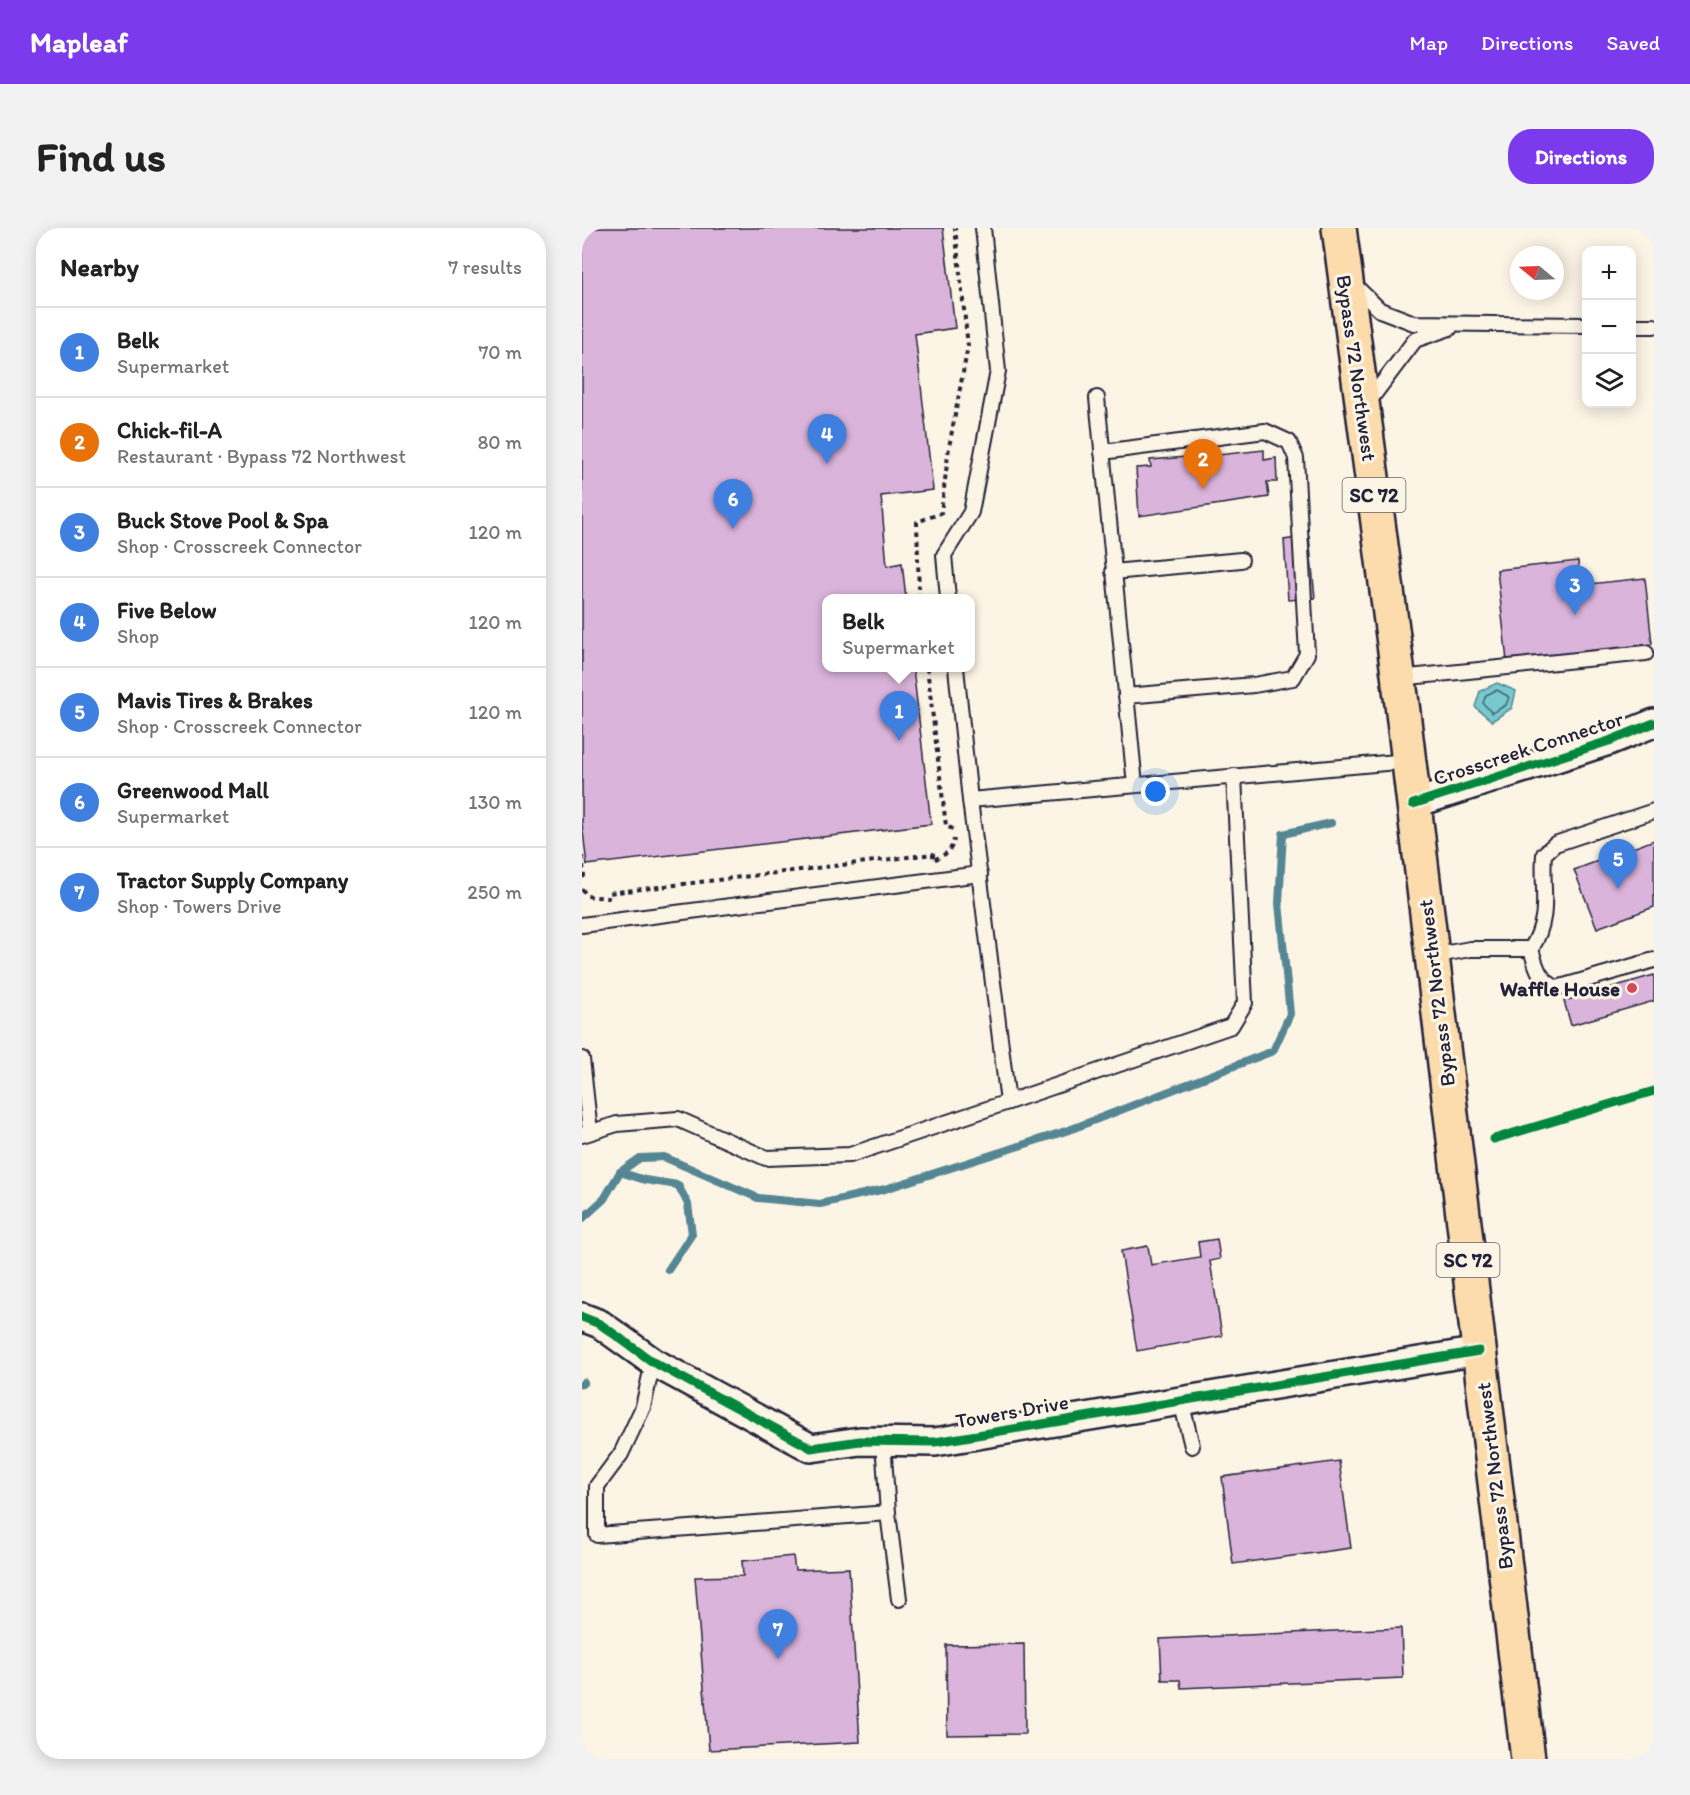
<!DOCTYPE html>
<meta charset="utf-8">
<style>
body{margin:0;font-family:Itim,sans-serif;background:#f2f2f2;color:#222}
.controls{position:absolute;right:18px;top:18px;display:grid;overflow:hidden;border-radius:12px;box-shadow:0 3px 15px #0003}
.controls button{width:54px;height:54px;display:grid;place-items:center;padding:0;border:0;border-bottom:2px solid #e0e0e0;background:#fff;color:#222;font:30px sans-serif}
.compass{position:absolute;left:928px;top:18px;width:54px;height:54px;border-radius:50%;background:#fff;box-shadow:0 3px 15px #0003;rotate:289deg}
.you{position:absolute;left:574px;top:564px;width:21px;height:21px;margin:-15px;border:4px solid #fff;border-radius:50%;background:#1a73e8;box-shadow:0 0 0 9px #1a73e833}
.badge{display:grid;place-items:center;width:39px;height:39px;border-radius:50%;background:#7c3aed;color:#fff;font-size:20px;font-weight:700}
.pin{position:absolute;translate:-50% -50px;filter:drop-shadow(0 2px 3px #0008)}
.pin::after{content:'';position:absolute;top:32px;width:21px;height:18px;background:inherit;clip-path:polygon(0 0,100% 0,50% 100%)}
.popup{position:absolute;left:240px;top:366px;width:153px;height:78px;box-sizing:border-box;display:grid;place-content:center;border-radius:12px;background:#fff;filter:drop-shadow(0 2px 4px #0005);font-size:20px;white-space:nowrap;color:#767676}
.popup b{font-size:22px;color:#222}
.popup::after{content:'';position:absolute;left:50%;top:100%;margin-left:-12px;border:12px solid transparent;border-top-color:#fff}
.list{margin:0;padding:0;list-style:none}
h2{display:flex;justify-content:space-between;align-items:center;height:78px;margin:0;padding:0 24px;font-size:26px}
h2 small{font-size:20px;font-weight:400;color:#767676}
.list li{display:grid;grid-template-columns:39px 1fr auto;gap:18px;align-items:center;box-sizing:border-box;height:90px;padding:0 24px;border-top:2px solid #e0e0e0}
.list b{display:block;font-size:22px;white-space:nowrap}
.list p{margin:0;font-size:20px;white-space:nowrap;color:#767676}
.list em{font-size:20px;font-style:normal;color:#767676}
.icon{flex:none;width:33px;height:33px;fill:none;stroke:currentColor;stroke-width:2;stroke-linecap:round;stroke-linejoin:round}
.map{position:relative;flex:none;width:1072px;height:1531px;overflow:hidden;border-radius:24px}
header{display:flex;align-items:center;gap:36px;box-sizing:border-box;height:84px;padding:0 30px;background:#7c3aed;color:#fff}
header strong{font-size:28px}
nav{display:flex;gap:33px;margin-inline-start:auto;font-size:21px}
.intro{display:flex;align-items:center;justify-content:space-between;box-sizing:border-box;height:144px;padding:0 36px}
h1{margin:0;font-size:42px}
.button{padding:15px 27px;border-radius:24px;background:#7c3aed;color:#fff;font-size:21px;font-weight:700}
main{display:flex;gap:36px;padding:0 36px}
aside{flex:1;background:#fff;border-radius:24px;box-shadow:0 3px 15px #0003}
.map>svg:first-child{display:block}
</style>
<header>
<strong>Mapleaf</strong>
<nav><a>Map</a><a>Directions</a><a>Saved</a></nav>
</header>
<div class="intro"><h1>Find us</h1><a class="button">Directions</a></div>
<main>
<aside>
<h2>Nearby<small>7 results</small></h2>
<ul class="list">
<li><span class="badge" style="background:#3f7fe0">1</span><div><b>Belk</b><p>Supermarket</p></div><em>70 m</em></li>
<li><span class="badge" style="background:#e8710a">2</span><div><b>Chick-fil-A</b><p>Restaurant · Bypass 72 Northwest</p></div><em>80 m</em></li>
<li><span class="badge" style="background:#3f7fe0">3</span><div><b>Buck Stove Pool &amp; Spa</b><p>Shop · Crosscreek Connector</p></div><em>120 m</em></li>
<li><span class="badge" style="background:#3f7fe0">4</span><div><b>Five Below</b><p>Shop</p></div><em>120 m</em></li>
<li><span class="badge" style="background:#3f7fe0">5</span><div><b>Mavis Tires &amp; Brakes</b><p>Shop · Crosscreek Connector</p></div><em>120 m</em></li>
<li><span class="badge" style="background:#3f7fe0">6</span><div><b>Greenwood Mall</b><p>Supermarket</p></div><em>130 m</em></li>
<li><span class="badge" style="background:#3f7fe0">7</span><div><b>Tractor Supply Company</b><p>Shop · Towers Drive</p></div><em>250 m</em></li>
</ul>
</aside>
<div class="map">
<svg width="1072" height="1531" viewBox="0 0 1072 1531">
<rect width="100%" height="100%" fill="#fcf5e5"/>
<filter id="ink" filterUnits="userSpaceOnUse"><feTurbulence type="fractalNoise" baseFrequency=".0167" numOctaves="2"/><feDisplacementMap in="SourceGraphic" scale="12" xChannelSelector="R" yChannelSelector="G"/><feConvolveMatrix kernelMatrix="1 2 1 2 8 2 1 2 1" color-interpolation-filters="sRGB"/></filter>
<g filter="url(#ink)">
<polygon fill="#77c9cd" stroke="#558693" stroke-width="1.5" points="915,455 934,463 930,480 910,493 893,479 898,463"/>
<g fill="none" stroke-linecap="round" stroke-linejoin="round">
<polygon stroke="#446575" stroke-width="1.5" points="915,462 927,469 924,477 910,485 901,475 904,467"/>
<g stroke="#558693" stroke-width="8">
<polyline points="38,944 63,952 96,957 106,976 110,1006 86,1042"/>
<polyline points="0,991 22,971 38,944 58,930 82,929 176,970 238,976 303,961 487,902 691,823 708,786 697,675 701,606 749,595"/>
<polyline points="0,1156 2,1154"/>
</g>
</g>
<g fill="#dbb4dc" stroke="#22223b" stroke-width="1.5">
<polygon points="0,0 361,0 373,100 333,106 351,262 299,268 305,338 320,335 324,370 245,370 245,440 331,440 349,596 5,637 0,595"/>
<polygon points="634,222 636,227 682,222 682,232 694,230 695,254 685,254 687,269 557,288 554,240 569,239 568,232 617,228 617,224"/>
<polygon points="727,308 733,370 706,372 702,312"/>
<polygon points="996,333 998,357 1063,350 1070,416 925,433 915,342"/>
<polygon points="1072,612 1072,679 1015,700 992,642"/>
<polygon points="1072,747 1072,773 989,797 982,773"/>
<polygon points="635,1011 638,1031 628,1033 640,1108 555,1123 539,1023 566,1018 569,1037 618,1029 616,1014"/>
<polygon points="757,1233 769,1320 651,1336 640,1249"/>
<polygon points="211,1328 213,1342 267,1340 278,1514 127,1522 113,1349 161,1348 160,1333"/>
<polygon points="819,1400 821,1450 599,1460 598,1452 580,1452 578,1411"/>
<polygon points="442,1416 443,1506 365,1507 364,1417"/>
</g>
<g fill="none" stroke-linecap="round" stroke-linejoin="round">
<g stroke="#22223b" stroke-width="18">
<g id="lane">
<polyline points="769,54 798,82 832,95 1005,97"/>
<polyline points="1050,98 1072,98"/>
<polyline points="515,170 553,557"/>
<polyline points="784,177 833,112 868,100"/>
<polyline points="520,224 683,203 707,214 714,230 725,426 711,450 672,457 544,468"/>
<polyline points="531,344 659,332"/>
<polyline points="366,370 362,327 389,284 416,143 401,0"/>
<polyline points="374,440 388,572"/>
<polyline points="817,450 1064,425"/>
<polyline points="0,697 398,646"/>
<path d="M949,721C970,687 959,662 962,626L973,616L1072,583"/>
<path d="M850,728L888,721H949C954,739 957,752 975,760L1072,732"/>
<polyline points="0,831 8,904"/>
<polyline points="426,874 649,798 663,775 652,548"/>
<polyline points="0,907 35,896 96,891 184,930 268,927 426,874 388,572 826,533"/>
<polyline points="71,1134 61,1179 39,1226 15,1258 15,1307 306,1285 301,1214"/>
<polyline points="599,1173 610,1218"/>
<polyline points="306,1285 317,1371"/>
</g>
</g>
<g stroke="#22223b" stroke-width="32">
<g id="street">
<polyline points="831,576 1027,513 1072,495"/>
<polyline points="0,1089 18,1096 71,1134 229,1220 278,1213 353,1214 897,1123"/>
</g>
</g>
<g stroke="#22223b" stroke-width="38">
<polyline id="highway" points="757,0 820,476 946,1531"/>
</g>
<g stroke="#22223b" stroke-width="4" stroke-dasharray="4.5 4.5" stroke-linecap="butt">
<polyline points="337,370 335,294 359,285 367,219 386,118 373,0"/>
<polyline points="345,440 364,598 371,601"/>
<polyline points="0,628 2,648 0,649"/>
<path d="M0,661L5,668L26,670L27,665L351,626V632C363,627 370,623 372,611"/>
</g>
<use href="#lane" stroke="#fcf5e5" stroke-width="14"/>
<use href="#street" stroke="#fcf5e5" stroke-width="27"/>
<use href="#highway" stroke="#fcdcac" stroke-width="33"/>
<g stroke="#fcf5e5" stroke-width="13">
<g id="cycleway">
<polyline points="831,576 1027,513 1072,495"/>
<polyline points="912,911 1072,863"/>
<polyline points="0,1089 18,1096 71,1134 229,1220 278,1213 353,1214 897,1123"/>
</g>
</g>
<use href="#cycleway" stroke="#00873e" stroke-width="9"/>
</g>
</g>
<circle fill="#d1495b" stroke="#fcf5e5" stroke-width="2" cx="1050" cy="760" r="6"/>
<g text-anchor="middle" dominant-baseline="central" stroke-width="6" stroke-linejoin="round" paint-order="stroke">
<g fill="#fcf5e5" stroke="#63616e" stroke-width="1.5">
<rect x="760.5" y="250" width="63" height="34" rx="4.5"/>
<rect x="854.5" y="1015" width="63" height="34" rx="4.5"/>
</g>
<g font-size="20" font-weight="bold" fill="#22223b">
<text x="792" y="267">SC 72</text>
<text x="886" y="1032">SC 72</text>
</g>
<g font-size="21" fill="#22223b" stroke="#fcf5e5">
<text transform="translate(775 140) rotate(82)">Bypass 72 Northwest</text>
<text transform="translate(946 520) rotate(-18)">Crosscreek Connector</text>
<text transform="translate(854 765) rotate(-97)">Bypass 72 Northwest</text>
<text transform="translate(430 1183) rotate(-10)">Towers Drive</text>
<text transform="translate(912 1248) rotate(-97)">Bypass 72 Northwest</text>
</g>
<g font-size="21" font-weight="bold" fill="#22223b" stroke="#fcf5e5" text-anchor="end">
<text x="1038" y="760">Waffle House</text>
</g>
</g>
</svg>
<div class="controls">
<button>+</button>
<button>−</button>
<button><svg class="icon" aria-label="layers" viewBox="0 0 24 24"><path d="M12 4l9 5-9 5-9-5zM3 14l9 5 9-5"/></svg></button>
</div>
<svg class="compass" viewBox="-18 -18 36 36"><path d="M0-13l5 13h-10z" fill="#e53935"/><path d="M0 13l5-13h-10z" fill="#767676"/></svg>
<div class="you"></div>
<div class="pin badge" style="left:317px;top:513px;background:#3f7fe0">1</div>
<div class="popup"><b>Belk</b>Supermarket</div>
<div class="pin badge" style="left:621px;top:261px;background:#e8710a">2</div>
<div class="pin badge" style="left:993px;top:387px;background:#3f7fe0">3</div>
<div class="pin badge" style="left:245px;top:236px;background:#3f7fe0">4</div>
<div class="pin badge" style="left:1036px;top:661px;background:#3f7fe0">5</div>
<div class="pin badge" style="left:151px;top:301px;background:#3f7fe0">6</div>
<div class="pin badge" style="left:196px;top:1431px;background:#3f7fe0">7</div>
</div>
</main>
